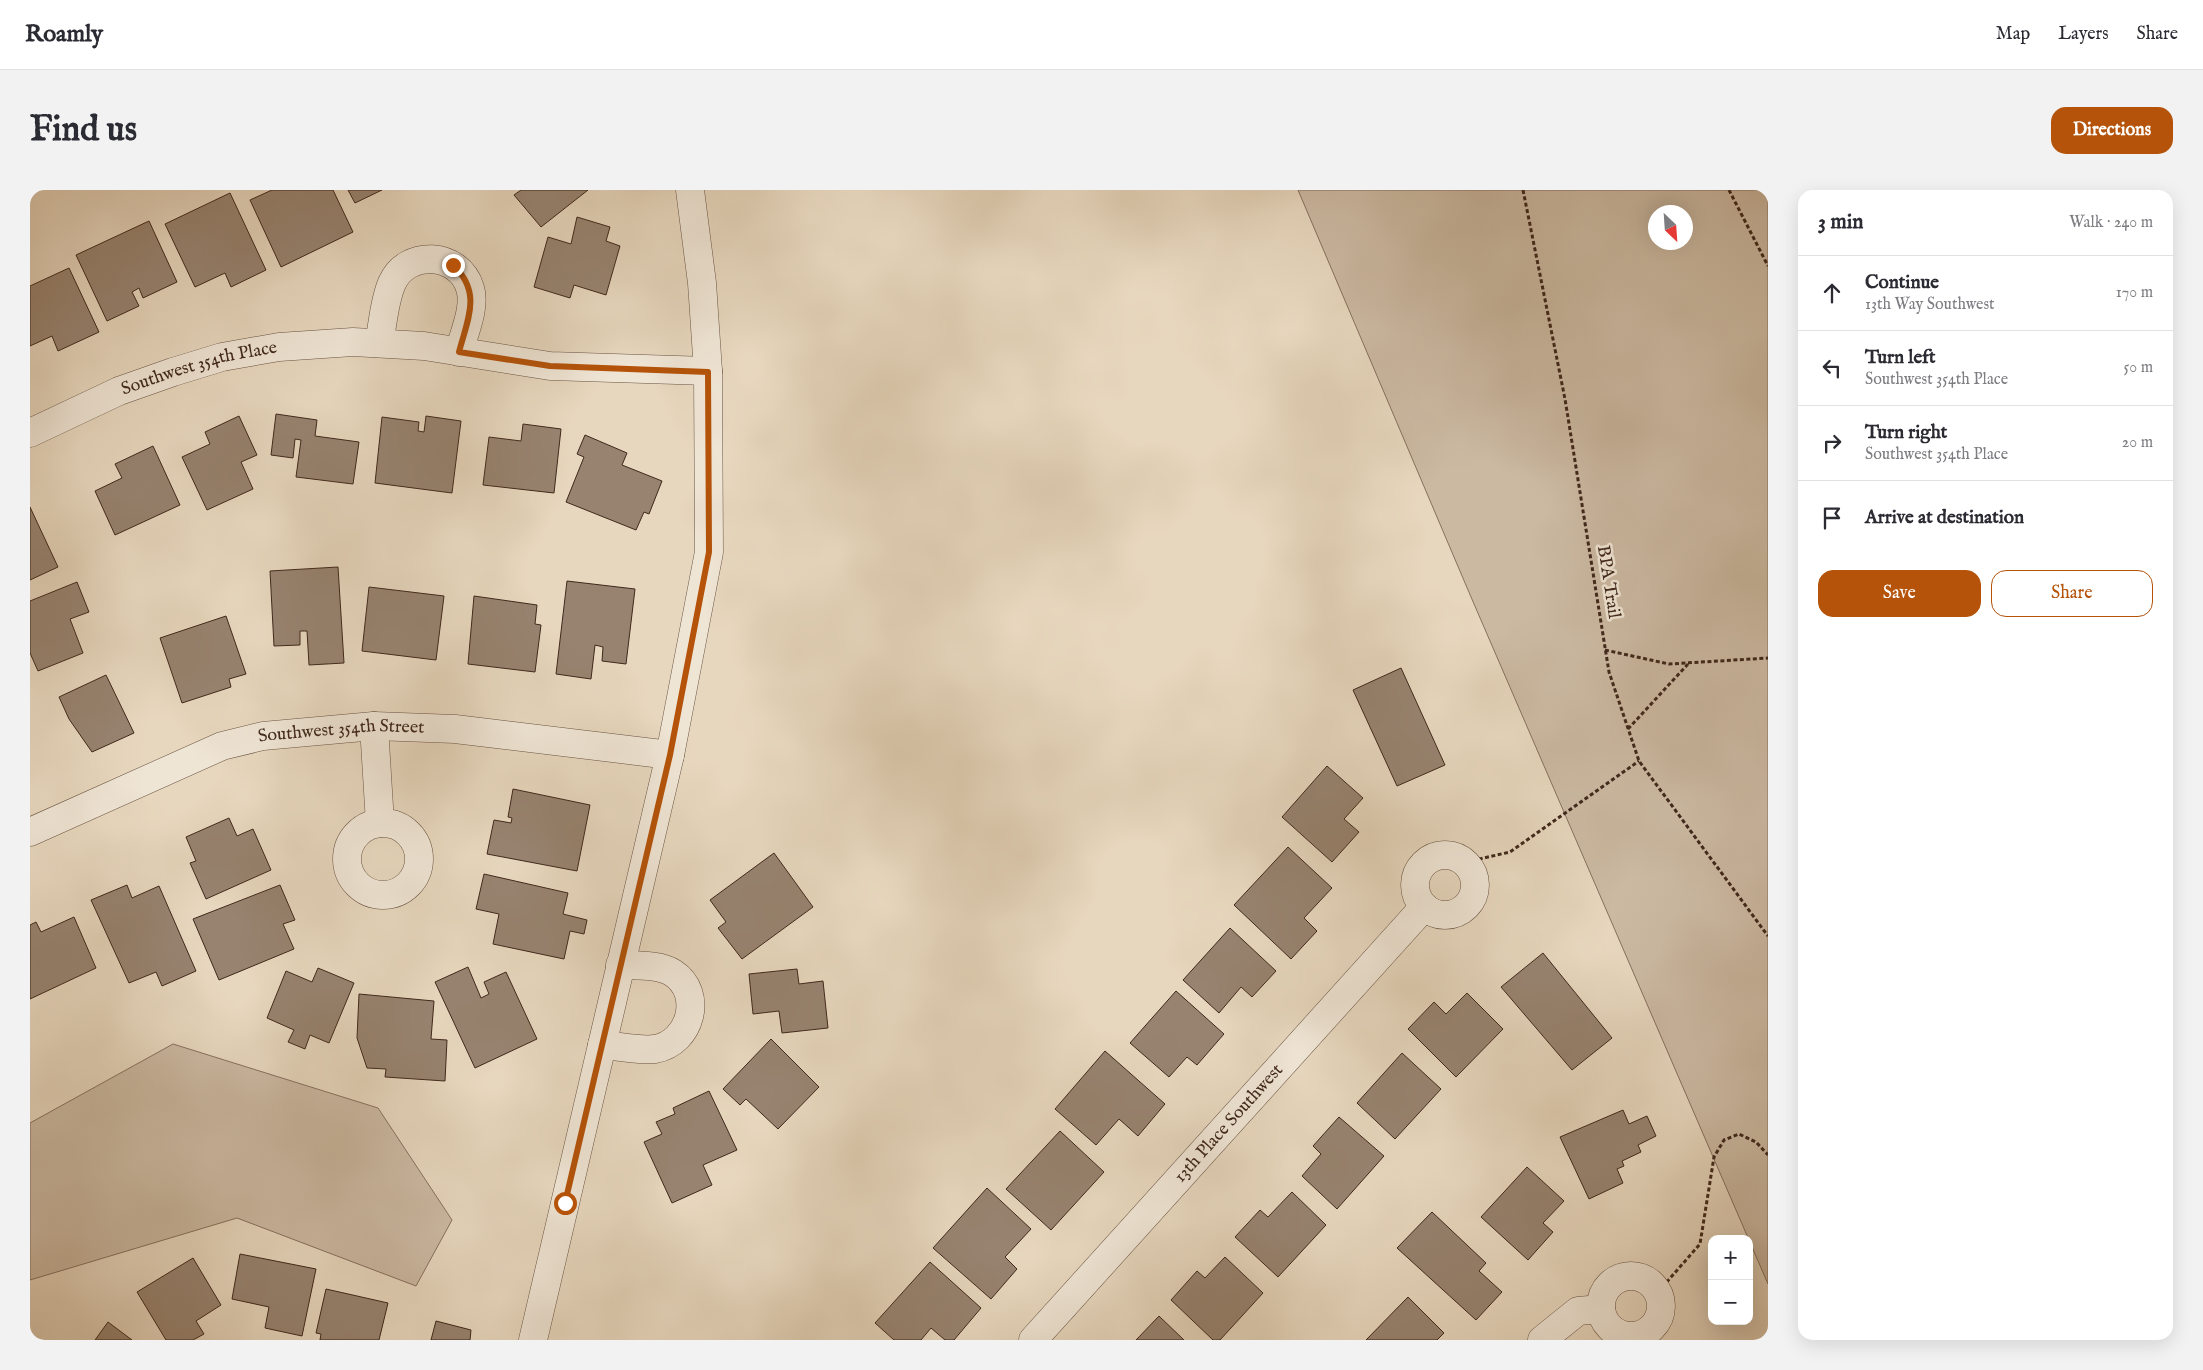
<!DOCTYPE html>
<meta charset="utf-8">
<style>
body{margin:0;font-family:"IM FELL English",serif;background:#f2f2f3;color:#2b2b33}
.controls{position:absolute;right:15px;bottom:15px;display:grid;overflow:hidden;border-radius:10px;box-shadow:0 5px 20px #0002}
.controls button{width:45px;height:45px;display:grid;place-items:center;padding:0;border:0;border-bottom:1px solid #e1e1e2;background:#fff;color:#2b2b33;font:25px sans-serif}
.compass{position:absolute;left:1618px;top:15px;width:45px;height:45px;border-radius:50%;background:#fff;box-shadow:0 5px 20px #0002;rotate:155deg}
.stop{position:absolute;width:15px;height:15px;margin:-11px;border:4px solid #b45309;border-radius:50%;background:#fff}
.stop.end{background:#b45309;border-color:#fff;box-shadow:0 1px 5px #0008}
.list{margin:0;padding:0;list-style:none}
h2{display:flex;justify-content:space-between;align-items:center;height:65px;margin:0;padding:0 20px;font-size:21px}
h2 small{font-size:16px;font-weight:400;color:#7c7c81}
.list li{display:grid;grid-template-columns:32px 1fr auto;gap:15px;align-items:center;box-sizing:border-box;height:75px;padding:0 20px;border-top:1px solid #e1e1e2}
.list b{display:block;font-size:19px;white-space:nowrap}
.list p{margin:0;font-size:16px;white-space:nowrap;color:#7c7c81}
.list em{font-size:16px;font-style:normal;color:#7c7c81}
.actions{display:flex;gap:10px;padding:15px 20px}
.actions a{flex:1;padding:11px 0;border:1px solid #b45309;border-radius:15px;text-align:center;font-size:18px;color:#b45309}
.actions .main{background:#b45309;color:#fff}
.icon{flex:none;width:28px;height:28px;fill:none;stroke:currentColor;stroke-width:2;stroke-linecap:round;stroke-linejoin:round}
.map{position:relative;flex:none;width:1738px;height:1150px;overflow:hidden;border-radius:15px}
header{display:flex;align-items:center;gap:30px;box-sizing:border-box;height:70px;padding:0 25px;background:#fff;border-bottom:1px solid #e1e1e2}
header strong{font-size:24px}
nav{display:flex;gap:28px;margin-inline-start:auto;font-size:18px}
.intro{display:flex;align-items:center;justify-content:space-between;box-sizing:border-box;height:120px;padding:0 30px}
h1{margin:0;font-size:35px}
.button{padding:12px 22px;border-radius:15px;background:#b45309;color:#fff;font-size:18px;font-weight:700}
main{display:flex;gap:30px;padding:0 30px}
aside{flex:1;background:#fff;border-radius:15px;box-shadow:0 5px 20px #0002}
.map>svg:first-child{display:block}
</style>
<header>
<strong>Roamly</strong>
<nav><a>Map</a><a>Layers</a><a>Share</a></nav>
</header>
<div class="intro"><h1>Find us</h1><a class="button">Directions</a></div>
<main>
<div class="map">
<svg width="1738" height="1150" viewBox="0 0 1738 1150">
<rect width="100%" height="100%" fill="#e7d7be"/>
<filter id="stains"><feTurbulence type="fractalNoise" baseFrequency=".004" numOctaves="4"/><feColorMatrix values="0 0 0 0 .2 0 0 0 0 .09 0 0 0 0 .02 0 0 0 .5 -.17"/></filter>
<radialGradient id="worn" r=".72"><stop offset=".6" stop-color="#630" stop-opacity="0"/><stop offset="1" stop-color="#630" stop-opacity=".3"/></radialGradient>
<g fill="#cbb9a2" stroke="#86705f" fill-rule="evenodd">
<path d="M1268,0H1738V1094L1441,407ZM1626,22H1656V52H1626Z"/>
<polygon points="143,854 348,918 422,1030 386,1096 207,1028 0,1090 0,933"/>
</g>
<g fill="#978370" stroke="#40281c">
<polygon points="242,0 303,0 323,42 251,77 220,10"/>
<polygon points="318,0 352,0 325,13"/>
<polygon points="491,0 558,0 511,37 484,5"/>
<polygon points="200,3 236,80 201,97 195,83 165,97 135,34"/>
<polygon points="547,27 580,37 576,51 590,56 576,105 544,95 540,108 504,97 518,47 541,54"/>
<polygon points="119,31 147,92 113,108 109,98 102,102 109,116 77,131 46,65"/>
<polygon points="39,78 69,142 28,161 22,146 0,156 0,96"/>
<polygon points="246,224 287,230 285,246 329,252 323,294 266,287 271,250 265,249 263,268 241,265"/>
<polygon points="209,226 227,265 211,272 223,299 177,320 152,267 180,254 175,242"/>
<polygon points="396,226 431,231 422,303 345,293 352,227 389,232 388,241 394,242"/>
<polygon points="493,234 531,239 524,303 453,295 459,247 491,251"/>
<polygon points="555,245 597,263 592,275 632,291 619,324 614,322 606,340 536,312 554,267 547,264"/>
<polygon points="123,256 150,315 85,345 65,301 92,288 85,274"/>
<polygon points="0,317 28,377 0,390"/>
<polygon points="308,377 314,473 279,475 277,441 270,441 270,455 244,456 240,381"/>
<polygon points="537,391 605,399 596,474 572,471 573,457 565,455 561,489 526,484"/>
<polygon points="47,392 59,422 40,429 53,463 8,481 0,463 0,411"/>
<polygon points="339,397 414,406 406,470 332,461"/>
<polygon points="444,406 507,415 505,434 511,435 505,482 438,474"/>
<polygon points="196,426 216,484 199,489 201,497 152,513 130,448"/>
<polygon points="1371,478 1415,575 1367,596 1323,500"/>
<polygon points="76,485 104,543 62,562 39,529 29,507"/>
<polygon points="1297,576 1333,608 1314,629 1329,642 1302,672 1252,627"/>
<polygon points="483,599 560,615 547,681 457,664 464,630 481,633 482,628 478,627"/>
<polygon points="199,628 207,646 223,639 241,680 176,709 160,673 166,671 156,647"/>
<polygon points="1258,657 1302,698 1274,728 1287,741 1261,769 1204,715"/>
<polygon points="744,663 783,717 712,769 688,738 696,732 680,710"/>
<polygon points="454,684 538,703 533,724 557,730 554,744 540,741 534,769 463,754 469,724 446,719"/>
<polygon points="97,695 102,708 129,696 166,781 132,796 126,782 99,793 61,710"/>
<polygon points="250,695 265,730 253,734 264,759 189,790 163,729"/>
<polygon points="44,727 66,778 0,809 0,735 6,732 11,742"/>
<polygon points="1200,738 1246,781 1222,807 1211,797 1189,823 1153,790"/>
<polygon points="1513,763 1582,848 1542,880 1471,797"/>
<polygon points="438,777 451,808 459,804 454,792 476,782 507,849 445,878 405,792"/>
<polygon points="288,778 324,793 299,853 280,845 275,859 258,852 264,840 237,828 256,781 282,792"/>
<polygon points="767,779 769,794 793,791 798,838 752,843 749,821 723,824 719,784"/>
<polygon points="1146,801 1194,844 1167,875 1157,867 1139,887 1100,853"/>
<polygon points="1437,803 1473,839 1426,887 1378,839 1404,812 1416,824"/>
<polygon points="329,804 404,811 401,849 417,850 415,891 355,887 356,879 337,878 327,848"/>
<polygon points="741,849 789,897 748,939 716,909 710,915 693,899"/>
<polygon points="1075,861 1135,914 1108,946 1089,929 1066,955 1025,919"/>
<polygon points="1372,863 1411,899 1365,949 1327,913"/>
<polygon points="679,901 707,960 673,975 682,995 642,1013 614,952 632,944 626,932 645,924 643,918"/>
<polygon points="1593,920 1599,934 1617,926 1626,946 1608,955 1611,962 1592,971 1594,976 1587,979 1593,993 1559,1009 1530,947"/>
<polygon points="1309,927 1354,966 1307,1019 1272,986 1291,964 1283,956"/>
<polygon points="1030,941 1074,982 1021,1040 976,999"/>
<polygon points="1497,977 1534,1011 1513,1033 1523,1042 1498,1070 1451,1027"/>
<polygon points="957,998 1001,1039 975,1067 987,1079 961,1109 903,1058"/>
<polygon points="1262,1002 1296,1035 1248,1087 1205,1047 1230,1020 1238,1027"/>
<polygon points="1402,1022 1456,1073 1449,1081 1472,1102 1446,1130 1367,1058"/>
<polygon points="210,1064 286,1079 272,1146 235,1138 239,1117 202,1109"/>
<polygon points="1195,1067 1233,1103 1190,1150 1183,1150 1141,1110 1167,1081 1175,1088"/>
<polygon points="163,1068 191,1115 166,1131 174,1144 163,1150 136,1150 107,1102"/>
<polygon points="900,1072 951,1118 924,1150 915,1150 901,1138 891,1150 864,1150 845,1133"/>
<polygon points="296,1099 358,1113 349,1150 290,1150 291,1144 286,1143"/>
<polygon points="1378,1107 1414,1143 1407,1150 1336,1150"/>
<polygon points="1129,1126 1154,1150 1106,1150"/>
<polygon points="406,1131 441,1140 440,1150 401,1150"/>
<polygon points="78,1132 102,1150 65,1150"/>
</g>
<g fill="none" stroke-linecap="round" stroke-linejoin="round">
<g stroke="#6a5444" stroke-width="29">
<g id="minor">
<path d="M349,153C353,134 354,111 362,93C377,59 429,62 440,98C446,117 434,143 429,162"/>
<path id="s1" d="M0,243L89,201L143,182L192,167L249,157L323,152L394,156L520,176L678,181"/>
<polyline points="344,536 350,633"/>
<circle cx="353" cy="669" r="36"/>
<path id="s2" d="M0,642L192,556L233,546L344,536L425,539L640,565"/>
<circle cx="1415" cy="695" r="30"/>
<path d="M572,855C589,856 609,861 625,859C661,853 674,803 643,783C629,774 607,776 590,775"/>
<circle cx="1601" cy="1116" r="30"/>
<polyline points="503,1150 640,565 679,362 678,181 672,93 660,0"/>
<path id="s3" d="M1003,1150L1394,717"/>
<polyline points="1512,1150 1548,1121 1571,1119"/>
</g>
</g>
<g stroke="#40281c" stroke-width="3" stroke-dasharray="4 2.5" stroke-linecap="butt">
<polyline points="1493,0 1535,209 1579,482 1609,571 1738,746"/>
<polyline points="1699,0 1738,76"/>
<polyline points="1575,460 1639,474 1738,468"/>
<polyline points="1598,539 1658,474"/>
<polyline points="1436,672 1480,662 1609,571"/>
<polyline points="1628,1102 1670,1054 1684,967 1694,950 1709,944 1726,952 1738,965"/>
</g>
<use href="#minor" stroke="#efe5d5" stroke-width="28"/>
</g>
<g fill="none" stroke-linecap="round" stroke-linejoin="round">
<path stroke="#b45309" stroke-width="6" d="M423,75C452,102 438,128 429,162L520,176L678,182L679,362L640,565L535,1013"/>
</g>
<g text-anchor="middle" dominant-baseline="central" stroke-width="5" stroke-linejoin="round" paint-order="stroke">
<g font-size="18" fill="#40281c" stroke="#efe5d5">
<text stroke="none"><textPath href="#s1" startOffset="182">Southwest 354th Place</textPath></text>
<text transform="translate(1578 392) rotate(81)">BPA Trail</text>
<text stroke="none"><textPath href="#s2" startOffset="331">Southwest 354th Street</textPath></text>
<text stroke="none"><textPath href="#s3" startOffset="292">13th Place Southwest</textPath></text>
</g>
</g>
<rect width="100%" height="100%" filter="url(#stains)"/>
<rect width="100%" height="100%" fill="url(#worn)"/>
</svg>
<div class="controls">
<button>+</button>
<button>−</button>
</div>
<svg class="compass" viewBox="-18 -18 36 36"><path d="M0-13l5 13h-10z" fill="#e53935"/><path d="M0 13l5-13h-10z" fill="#7c7c81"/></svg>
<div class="stop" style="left:535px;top:1013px"></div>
<div class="stop end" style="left:423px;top:75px"></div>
</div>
<aside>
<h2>3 min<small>Walk · 240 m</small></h2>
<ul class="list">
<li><svg class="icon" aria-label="ahead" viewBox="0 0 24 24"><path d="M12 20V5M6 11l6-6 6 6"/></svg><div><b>Continue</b><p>13th Way Southwest</p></div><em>170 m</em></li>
<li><svg class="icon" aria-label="left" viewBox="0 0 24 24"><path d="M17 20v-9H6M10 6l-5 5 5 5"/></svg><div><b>Turn left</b><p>Southwest 354th Place</p></div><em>50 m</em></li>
<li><svg class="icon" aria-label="right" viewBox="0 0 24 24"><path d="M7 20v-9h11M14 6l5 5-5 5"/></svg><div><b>Turn right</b><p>Southwest 354th Place</p></div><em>20 m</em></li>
<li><svg class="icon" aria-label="arrive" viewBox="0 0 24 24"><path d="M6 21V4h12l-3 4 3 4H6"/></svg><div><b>Arrive at destination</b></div></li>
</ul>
<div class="actions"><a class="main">Save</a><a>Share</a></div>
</aside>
</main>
